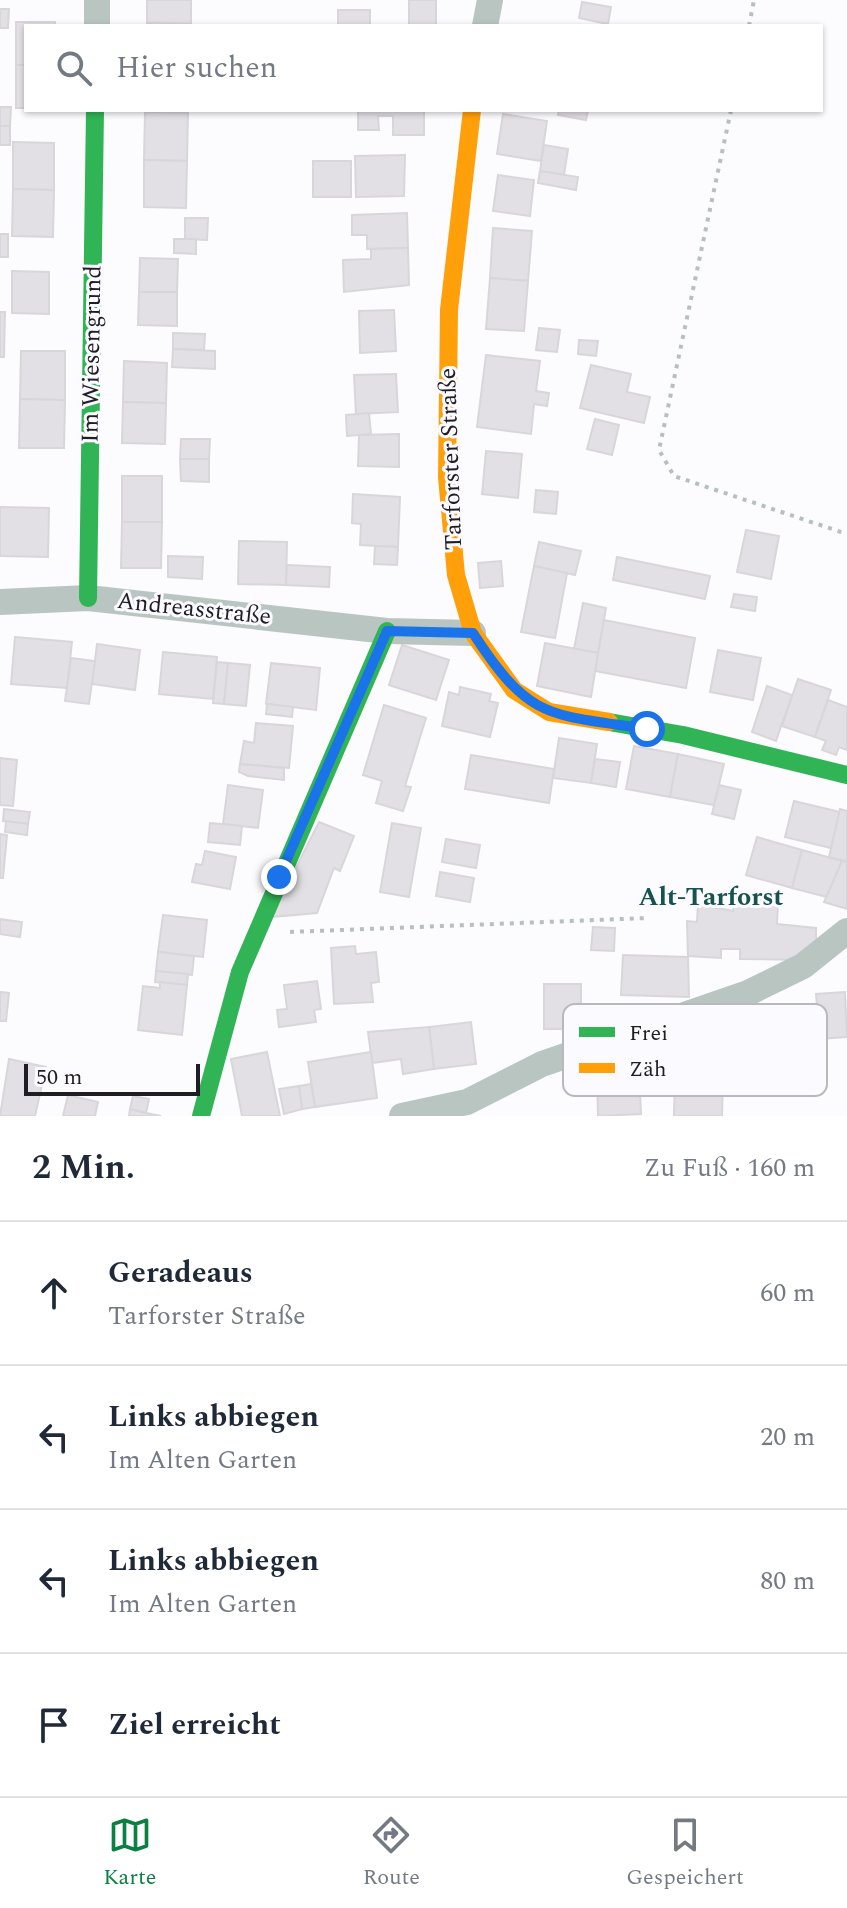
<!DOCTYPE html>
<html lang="de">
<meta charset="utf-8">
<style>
body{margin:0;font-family:Spectral,serif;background:#f2f2f3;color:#1f2937}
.scale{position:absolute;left:24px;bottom:20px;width:176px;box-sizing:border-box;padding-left:8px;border:4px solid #201d24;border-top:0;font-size:22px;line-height:28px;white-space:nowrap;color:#201d24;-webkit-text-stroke:6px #fbfafe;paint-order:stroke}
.stop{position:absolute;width:24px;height:24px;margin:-18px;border:6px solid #1a73e8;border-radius:50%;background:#fff}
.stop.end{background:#1a73e8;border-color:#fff;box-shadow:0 2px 8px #0008}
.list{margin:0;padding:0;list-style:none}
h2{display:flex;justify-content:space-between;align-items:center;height:104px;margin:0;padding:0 32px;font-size:34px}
h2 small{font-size:26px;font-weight:400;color:#747a83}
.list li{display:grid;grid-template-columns:52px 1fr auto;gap:24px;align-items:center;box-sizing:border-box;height:144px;padding:0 32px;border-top:2px solid #e0e1e3}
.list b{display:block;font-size:30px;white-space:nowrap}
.list p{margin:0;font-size:26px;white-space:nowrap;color:#747a83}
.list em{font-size:26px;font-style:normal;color:#747a83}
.icon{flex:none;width:44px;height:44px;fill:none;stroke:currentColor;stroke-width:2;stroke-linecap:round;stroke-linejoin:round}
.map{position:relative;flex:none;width:847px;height:1116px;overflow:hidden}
.search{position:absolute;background:#fff;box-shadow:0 2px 6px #0004;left:24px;right:24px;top:24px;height:88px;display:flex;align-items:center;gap:20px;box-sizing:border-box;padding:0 28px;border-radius:0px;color:#747a83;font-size:30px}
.sheet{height:680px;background:#fff}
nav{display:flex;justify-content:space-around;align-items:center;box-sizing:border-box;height:112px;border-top:2px solid #e0e1e3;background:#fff;font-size:22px;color:#747a83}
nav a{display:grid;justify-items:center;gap:4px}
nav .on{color:#0b8043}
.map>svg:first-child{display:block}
</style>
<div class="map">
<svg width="847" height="1116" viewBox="0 0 847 1116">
<rect width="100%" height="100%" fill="#fcfbfd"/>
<g fill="#e2e0e4" stroke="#d8d6da" stroke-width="2">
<polygon points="147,0 191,0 191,24 147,23"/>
<rect x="409" y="0" width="27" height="26"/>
<polygon points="582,2 611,7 608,24 579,18"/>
<polygon points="0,9 9,9 8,28 0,28"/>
<rect x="338" y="10" width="32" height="16"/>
<polygon points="16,22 55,22 55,26 26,26 26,65 16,65"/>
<polygon points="147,23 191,24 191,26 147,26"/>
<rect x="16" y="65" width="10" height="43"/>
<polygon points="0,107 11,107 10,126 0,126"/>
<polygon points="358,110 424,110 424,135 393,135 393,116 378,116 379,130 358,130"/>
<polygon points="559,110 588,110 586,120 558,115"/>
<polygon points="145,112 188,113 187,161 144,160"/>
<polygon points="503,114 547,121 541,161 497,154"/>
<rect x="0" y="126" width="10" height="19"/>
<polygon points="13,142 54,143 54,190 13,189"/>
<polygon points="544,145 568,149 564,175 540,171"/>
<polygon points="405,155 404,196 356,197 355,156"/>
<polygon points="144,160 187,161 186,208 144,207"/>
<rect x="313" y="161" width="38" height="36"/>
<polygon points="540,171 578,177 576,190 538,183"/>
<polygon points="498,175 534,180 530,216 493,211"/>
<polygon points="13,189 54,190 53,237 12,236"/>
<polygon points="407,213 408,248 367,249 367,235 352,235 352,215"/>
<polygon points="185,218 208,218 207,240 185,239"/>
<polygon points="493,228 532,231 528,281 490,278"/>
<rect x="0" y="234" width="8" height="23"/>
<polygon points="174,239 196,239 196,254 174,253"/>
<polygon points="408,248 409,285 344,292 343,260 371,259 371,249"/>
<polygon points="140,258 178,259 177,292 139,292"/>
<polygon points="12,271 49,272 49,314 12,313"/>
<polygon points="490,278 528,281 524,331 486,329"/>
<polygon points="139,292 177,292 177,326 138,325"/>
<polygon points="394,310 396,351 360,353 359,311"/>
<polygon points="0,312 5,312 4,357 0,357"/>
<polygon points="539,328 560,330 557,352 536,350"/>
<polygon points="173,333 205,334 204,350 173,349"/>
<polygon points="579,340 598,341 596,356 578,354"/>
<polygon points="173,349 215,351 215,369 172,367"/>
<polygon points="21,351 65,351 65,400 20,399"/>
<polygon points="486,355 540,361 536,391 549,393 547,406 534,404 531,434 477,427"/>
<polygon points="124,361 167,363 166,403 123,402"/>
<polygon points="591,365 631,374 627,392 650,397 644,423 580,408"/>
<polygon points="396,374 398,412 356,414 354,375"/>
<polygon points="20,399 65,400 64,448 19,448"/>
<polygon points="123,402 166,403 165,444 122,443"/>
<polygon points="369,413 371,434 347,436 346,415"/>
<polygon points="595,419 619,425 612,455 587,449"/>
<polygon points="399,434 399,467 358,466 359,435"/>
<polygon points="181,439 210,439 209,459 180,459"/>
<polygon points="486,451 522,454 518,498 482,494"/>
<polygon points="180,459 209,459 209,482 181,481"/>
<rect x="122" y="476" width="40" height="46"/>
<polygon points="536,490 558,492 556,514 534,512"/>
<polygon points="353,494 400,497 398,547 360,545 361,524 352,523"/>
<polygon points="0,507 49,508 48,557 0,556"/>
<polygon points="122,522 162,522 161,568 121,568"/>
<polygon points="746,530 779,536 771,579 737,572"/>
<polygon points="239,541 287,542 286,585 238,584"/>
<polygon points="539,542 581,551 575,575 534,566"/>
<polygon points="375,546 398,547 397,565 374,564"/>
<polygon points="168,556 203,557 202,579 168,577"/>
<polygon points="617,557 710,576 705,599 613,580"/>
<polygon points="501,561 503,586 480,588 478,563"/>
<polygon points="287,565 330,567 329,587 286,585"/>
<polygon points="534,566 567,573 555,638 521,632"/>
<polygon points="734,594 757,597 755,611 731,607"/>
<polygon points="583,603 606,608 598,653 574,649"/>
<polygon points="604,620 695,638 686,688 595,671"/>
<polygon points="15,637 72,642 67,688 11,684"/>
<polygon points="545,643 598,653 591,697 537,686"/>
<polygon points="97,644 140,650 135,690 92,684"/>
<polygon points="402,645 449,660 436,700 389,685"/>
<polygon points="718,650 761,658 753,700 710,692"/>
<polygon points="163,652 217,657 213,699 159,694"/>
<polygon points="71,658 95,661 89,704 65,701"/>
<polygon points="217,662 228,663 224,704 213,703"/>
<polygon points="228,663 250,665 246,706 224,704"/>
<polygon points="271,663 320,668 316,710 266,704"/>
<polygon points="798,679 831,690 815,737 782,726"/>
<polygon points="767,686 792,695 776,741 752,732"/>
<polygon points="460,687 491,694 489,701 498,703 490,737 442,726 449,692 459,695"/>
<polygon points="828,700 847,707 847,750 839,747 836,755 822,750 826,741 815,737"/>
<polygon points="267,704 293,707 292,717 266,714"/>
<polygon points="384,705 426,718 405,786 411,787 403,811 376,803 382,781 363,775"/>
<polygon points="256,723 293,726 289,768 240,764 244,741 254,743"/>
<polygon points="559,738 597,744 591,783 553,778"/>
<polygon points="634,746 678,754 670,797 626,789"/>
<polygon points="678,754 724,764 714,805 670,797"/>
<polygon points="471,755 554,769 549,803 465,789"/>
<polygon points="0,758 17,760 13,806 0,805"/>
<polygon points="595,759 620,762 616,787 591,783"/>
<polygon points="240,764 284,768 284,780 248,776 239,772"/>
<polygon points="228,785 263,790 258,828 223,824"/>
<polygon points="719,785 741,790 734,819 712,814"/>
<polygon points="794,801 840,812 831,848 785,837"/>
<polygon points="4,809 30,812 28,824 3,821"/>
<polygon points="840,809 847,811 847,862 829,857"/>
<polygon points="6,821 28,824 27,835 5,832"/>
<polygon points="319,822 354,836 340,871 334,868 317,913 271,917"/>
<polygon points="210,823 242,826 240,845 208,842"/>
<polygon points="392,823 421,828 409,897 380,892"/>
<polygon points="0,834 7,835 3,878 0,878"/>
<polygon points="757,837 802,850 792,888 746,875"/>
<polygon points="446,839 480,845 476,868 442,862"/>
<polygon points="802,850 842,861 827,897 792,888"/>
<polygon points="205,851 236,857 230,889 192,882 196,864 202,865"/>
<polygon points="842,861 847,862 847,909 824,902"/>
<polygon points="440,872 474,878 470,902 436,896"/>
<polygon points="735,900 778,900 777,924 816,928 816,948 805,960 740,959 740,949 721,949 721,958 688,956 687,921 697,922 698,904 733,911"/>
<polygon points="163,915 207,920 203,957 158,952"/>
<polygon points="0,919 22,922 20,937 0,934"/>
<polygon points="593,927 615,928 614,951 591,950"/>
<polygon points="355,946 356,954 376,952 379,982 371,983 373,1002 334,1004 331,948"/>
<polygon points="158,952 194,956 192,975 156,971"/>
<polygon points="623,955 688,957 689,997 621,995"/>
<polygon points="156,971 188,974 187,985 155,982"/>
<polygon points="317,981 321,1009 314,1010 316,1022 279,1027 277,1010 287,1009 284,985"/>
<polygon points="160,982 187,985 182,1035 138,1030 143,986 160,988"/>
<rect x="544" y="984" width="37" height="45"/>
<polygon points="0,992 9,993 6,1021 0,1021"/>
<polygon points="845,992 847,1037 820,1039 816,994"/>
<polygon points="471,1022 476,1064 434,1069 429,1027"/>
<polygon points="429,1027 434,1069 403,1074 401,1059 372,1063 368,1032"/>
<polygon points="267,1052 280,1116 242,1116 231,1059"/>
<polygon points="371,1052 377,1098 315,1107 308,1062"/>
<polygon points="9,1059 46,1067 35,1116 0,1116"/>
<polygon points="639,1070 641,1114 598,1116 597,1072"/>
<polygon points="675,1073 723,1074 722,1116 674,1116"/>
<polygon points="311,1084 315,1107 302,1109 299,1086"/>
<polygon points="299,1086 302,1109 284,1114 279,1089"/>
<polygon points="68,1095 98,1102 95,1116 63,1116"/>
<polygon points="133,1096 149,1099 146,1113 130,1109"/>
<polygon points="130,1109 146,1113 161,1116 129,1116"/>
</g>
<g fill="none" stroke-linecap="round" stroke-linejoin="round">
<g stroke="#b7c0bd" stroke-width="4" stroke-dasharray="4 6" stroke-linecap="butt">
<polyline points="749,26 754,0"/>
<polyline points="731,110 659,450 674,476 847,534"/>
<polyline points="290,932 647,918"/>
</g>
<g stroke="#b8c5c1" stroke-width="26">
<polyline points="97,26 97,0"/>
<polyline points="485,26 490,0"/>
<polyline points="0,602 88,598 387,631 473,633"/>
<polyline points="402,1116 467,1102 542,1064 748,993 803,966 847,931"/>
</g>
<g stroke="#30b455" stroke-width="18">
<polyline points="88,598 95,110"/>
<polyline points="609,722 683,735 847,775"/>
<polyline points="201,1116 240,972 387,631"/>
</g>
<polyline stroke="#ff9f0a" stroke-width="18" points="472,110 449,310 447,477 456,575 473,633 514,690 549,712 609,722"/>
</g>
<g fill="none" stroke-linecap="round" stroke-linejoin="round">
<path stroke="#1a73e8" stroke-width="10" d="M279,877L387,631L473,633C530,721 548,714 647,729"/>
</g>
<g text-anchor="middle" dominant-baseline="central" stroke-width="6" stroke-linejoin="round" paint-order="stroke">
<g font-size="24" fill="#201d24" stroke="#fbfafe">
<text transform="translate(92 354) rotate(-89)">Im Wiesengrund</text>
<text transform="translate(451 459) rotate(-92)">Tarforster Straße</text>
<text transform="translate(194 609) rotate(6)">Andreasstraße</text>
</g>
<g font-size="26" font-weight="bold" fill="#16524f" stroke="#fbfafe">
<text x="711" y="897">Alt-Tarforst</text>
</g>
</g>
<rect x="563" y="1004" width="264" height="92" rx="12" fill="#fbfafe" stroke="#b9b8bd" stroke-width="2"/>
<rect x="579" y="1027" width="36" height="10" fill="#30b455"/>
<rect x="579" y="1063" width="36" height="10" fill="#ff9f0a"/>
<g font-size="22" fill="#201d24">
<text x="629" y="1040">Frei</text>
<text x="629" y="1076">Zäh</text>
</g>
</svg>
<div class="scale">50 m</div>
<div class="stop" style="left:647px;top:729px"></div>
<div class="stop end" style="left:279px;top:877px"></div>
<div class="search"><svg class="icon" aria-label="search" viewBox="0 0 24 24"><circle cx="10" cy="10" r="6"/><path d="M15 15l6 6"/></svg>Hier suchen</div>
</div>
<section class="sheet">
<h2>2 Min.<small>Zu Fuß · 160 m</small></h2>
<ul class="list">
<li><svg class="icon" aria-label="ahead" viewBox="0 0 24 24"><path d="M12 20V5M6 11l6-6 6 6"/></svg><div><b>Geradeaus</b><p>Tarforster Straße</p></div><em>60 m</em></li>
<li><svg class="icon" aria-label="left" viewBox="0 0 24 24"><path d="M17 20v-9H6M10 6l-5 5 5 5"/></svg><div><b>Links abbiegen</b><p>Im Alten Garten</p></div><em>20 m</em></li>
<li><svg class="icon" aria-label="left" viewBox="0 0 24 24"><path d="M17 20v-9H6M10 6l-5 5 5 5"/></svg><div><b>Links abbiegen</b><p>Im Alten Garten</p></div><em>80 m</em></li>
<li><svg class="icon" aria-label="arrive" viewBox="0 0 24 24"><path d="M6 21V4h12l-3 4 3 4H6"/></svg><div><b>Ziel erreicht</b></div></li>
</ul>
</section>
<nav>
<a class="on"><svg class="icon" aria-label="map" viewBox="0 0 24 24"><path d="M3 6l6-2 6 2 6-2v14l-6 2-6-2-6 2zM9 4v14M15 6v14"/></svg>Karte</a>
<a><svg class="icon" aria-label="directions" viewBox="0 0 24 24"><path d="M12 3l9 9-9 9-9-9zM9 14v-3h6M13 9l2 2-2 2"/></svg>Route</a>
<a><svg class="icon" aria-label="saved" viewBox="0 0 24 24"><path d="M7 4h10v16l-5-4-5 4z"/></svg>Gespeichert</a>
</nav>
